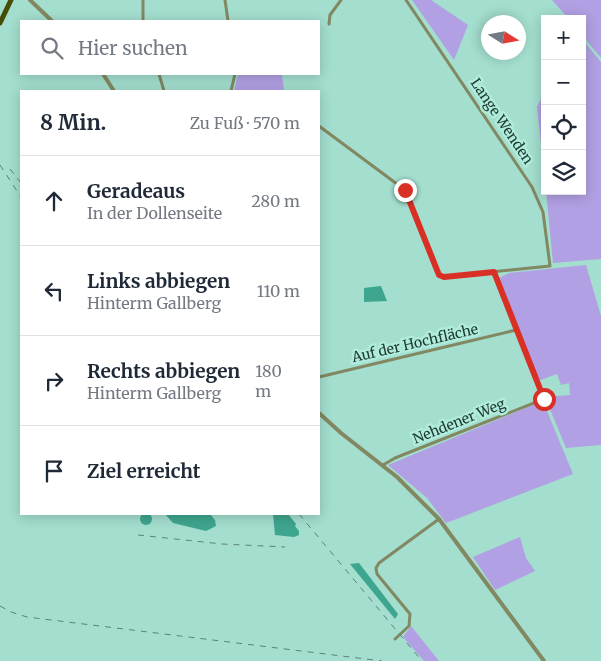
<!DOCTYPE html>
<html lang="de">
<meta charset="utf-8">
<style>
body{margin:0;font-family:Merriweather,serif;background:#f6f6f7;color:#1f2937}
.controls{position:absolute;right:15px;top:15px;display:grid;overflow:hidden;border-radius:0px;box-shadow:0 2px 12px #0003}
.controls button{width:45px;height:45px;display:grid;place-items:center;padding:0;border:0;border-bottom:1px solid #e0e1e3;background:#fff;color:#1f2937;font:25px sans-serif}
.compass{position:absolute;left:481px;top:15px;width:45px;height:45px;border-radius:50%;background:#fff;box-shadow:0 2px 12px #0003;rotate:101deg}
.stop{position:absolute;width:15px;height:15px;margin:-11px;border:4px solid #d93025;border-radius:50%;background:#fff}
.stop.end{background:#d93025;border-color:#fff;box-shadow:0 1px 5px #0008}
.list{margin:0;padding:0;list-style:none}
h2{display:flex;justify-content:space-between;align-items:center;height:65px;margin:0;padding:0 20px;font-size:21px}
h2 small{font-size:16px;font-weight:400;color:#747a83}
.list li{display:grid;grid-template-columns:32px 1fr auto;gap:15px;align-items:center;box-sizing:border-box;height:90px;padding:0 20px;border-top:1px solid #e0e1e3}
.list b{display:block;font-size:19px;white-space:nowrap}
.list p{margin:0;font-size:16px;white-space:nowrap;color:#747a83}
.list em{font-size:16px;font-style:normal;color:#747a83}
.icon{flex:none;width:28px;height:28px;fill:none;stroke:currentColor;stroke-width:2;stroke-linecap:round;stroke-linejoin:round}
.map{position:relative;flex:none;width:601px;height:661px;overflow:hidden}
.search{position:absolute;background:#fff;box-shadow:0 2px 12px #0003;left:20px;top:20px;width:300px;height:55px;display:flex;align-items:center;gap:12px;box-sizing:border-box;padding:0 18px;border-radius:0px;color:#747a83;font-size:19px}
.panel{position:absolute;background:#fff;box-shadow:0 2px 12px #0003;left:20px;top:90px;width:300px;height:425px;border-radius:0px}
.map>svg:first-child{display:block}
</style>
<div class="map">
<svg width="601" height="661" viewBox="0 0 601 661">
<rect width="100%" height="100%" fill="#a3dece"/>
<g fill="#b1a0e3">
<polygon points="412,0 431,0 468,25 454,60"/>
<polygon points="552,0 601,0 601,58 582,35 582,19 567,17"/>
<polygon points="582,39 601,62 601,259 553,263 546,191 582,191"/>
<polygon points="238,74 282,74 284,91 234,91"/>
<polygon points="545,90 545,181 537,107"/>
<polygon points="586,265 601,316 601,445 566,448 545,397 570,395 569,383 561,385 557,374 538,381 499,278 509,273"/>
<polygon points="540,402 544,404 573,474 446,523 427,498 388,465"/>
<polygon points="520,537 526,558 535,571 495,590 473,557"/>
<polygon points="411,626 439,661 424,661 403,637"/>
</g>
<g fill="#3ea58e">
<polygon points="381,286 387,301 364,302 364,288"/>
<circle cx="146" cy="519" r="6"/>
<polygon points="165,514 210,514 215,520 216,526 206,531 173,523"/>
<polygon points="273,514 288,514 296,524 295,526 299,531 299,535 294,537 275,535"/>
<polygon points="359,563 398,614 395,619 350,564"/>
</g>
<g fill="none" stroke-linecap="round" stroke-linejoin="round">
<g stroke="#828861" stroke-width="3">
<polyline points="225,0 228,21"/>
<polyline points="143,21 143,0"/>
<polyline points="329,24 330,15 341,0"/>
<polyline points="159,74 164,91"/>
<polyline points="231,91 235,74"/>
<polyline points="319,126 405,190 439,275 443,277 550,266 543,212 532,187 406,0"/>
<polyline points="319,377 516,330"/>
<polyline points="383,465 395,458 544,399 494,272"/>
<polyline points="395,639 409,626 410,614 377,574 376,568 379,563 439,519"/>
</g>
<g stroke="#828861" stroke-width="4">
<polyline points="30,0 52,21"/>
<polyline points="103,74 114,91"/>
<polyline points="319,413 341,433 397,477 439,519 544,661"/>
</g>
<polyline stroke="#454c06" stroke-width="5" points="0,23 11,0"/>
<g stroke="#5b8278" stroke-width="1" stroke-dasharray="6 6" stroke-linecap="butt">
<polyline points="0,165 21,197"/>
<polyline points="10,169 21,183"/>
<polyline points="299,514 422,661"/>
<polyline points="138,535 222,544 285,547"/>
<polyline points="0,606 11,612 27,617 382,661"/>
</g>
</g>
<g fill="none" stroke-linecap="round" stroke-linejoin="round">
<polyline stroke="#d93025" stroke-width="6" points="405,190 439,275 444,277 494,272 544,399"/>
</g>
<g text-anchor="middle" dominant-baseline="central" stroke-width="5" stroke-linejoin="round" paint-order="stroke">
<g font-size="14" fill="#213933" stroke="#b0ecdb">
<text transform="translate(502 121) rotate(56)">Lange Wenden</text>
<text transform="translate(415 343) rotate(-13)">Auf der Hochfläche</text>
<text transform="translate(459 421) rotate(-22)">Nehdener Weg</text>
</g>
</g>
</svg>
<div class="controls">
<button>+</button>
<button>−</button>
<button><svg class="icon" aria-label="locate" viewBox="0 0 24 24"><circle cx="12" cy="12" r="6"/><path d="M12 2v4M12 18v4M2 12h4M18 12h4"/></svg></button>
<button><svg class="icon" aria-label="layers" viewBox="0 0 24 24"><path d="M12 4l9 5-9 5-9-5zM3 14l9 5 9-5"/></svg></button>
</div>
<svg class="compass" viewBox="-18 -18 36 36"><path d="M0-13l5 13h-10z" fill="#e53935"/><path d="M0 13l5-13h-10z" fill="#747a83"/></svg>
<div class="stop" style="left:544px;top:399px"></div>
<div class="stop end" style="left:405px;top:190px"></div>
<div class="search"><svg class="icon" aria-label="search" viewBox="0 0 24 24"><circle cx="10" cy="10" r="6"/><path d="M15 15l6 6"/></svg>Hier suchen</div>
<section class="panel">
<h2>8 Min.<small>Zu Fuß · 570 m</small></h2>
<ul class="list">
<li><svg class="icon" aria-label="ahead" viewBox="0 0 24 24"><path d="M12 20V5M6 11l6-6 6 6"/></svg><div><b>Geradeaus</b><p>In der Dollenseite</p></div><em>280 m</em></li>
<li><svg class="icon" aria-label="left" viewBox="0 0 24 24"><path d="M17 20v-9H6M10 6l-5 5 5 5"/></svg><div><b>Links abbiegen</b><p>Hinterm Gallberg</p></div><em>110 m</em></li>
<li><svg class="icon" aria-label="right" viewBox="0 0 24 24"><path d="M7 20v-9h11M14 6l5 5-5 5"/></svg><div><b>Rechts abbiegen</b><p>Hinterm Gallberg</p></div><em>180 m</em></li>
<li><svg class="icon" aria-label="arrive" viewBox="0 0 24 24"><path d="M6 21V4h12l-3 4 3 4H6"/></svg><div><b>Ziel erreicht</b></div></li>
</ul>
</section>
</div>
